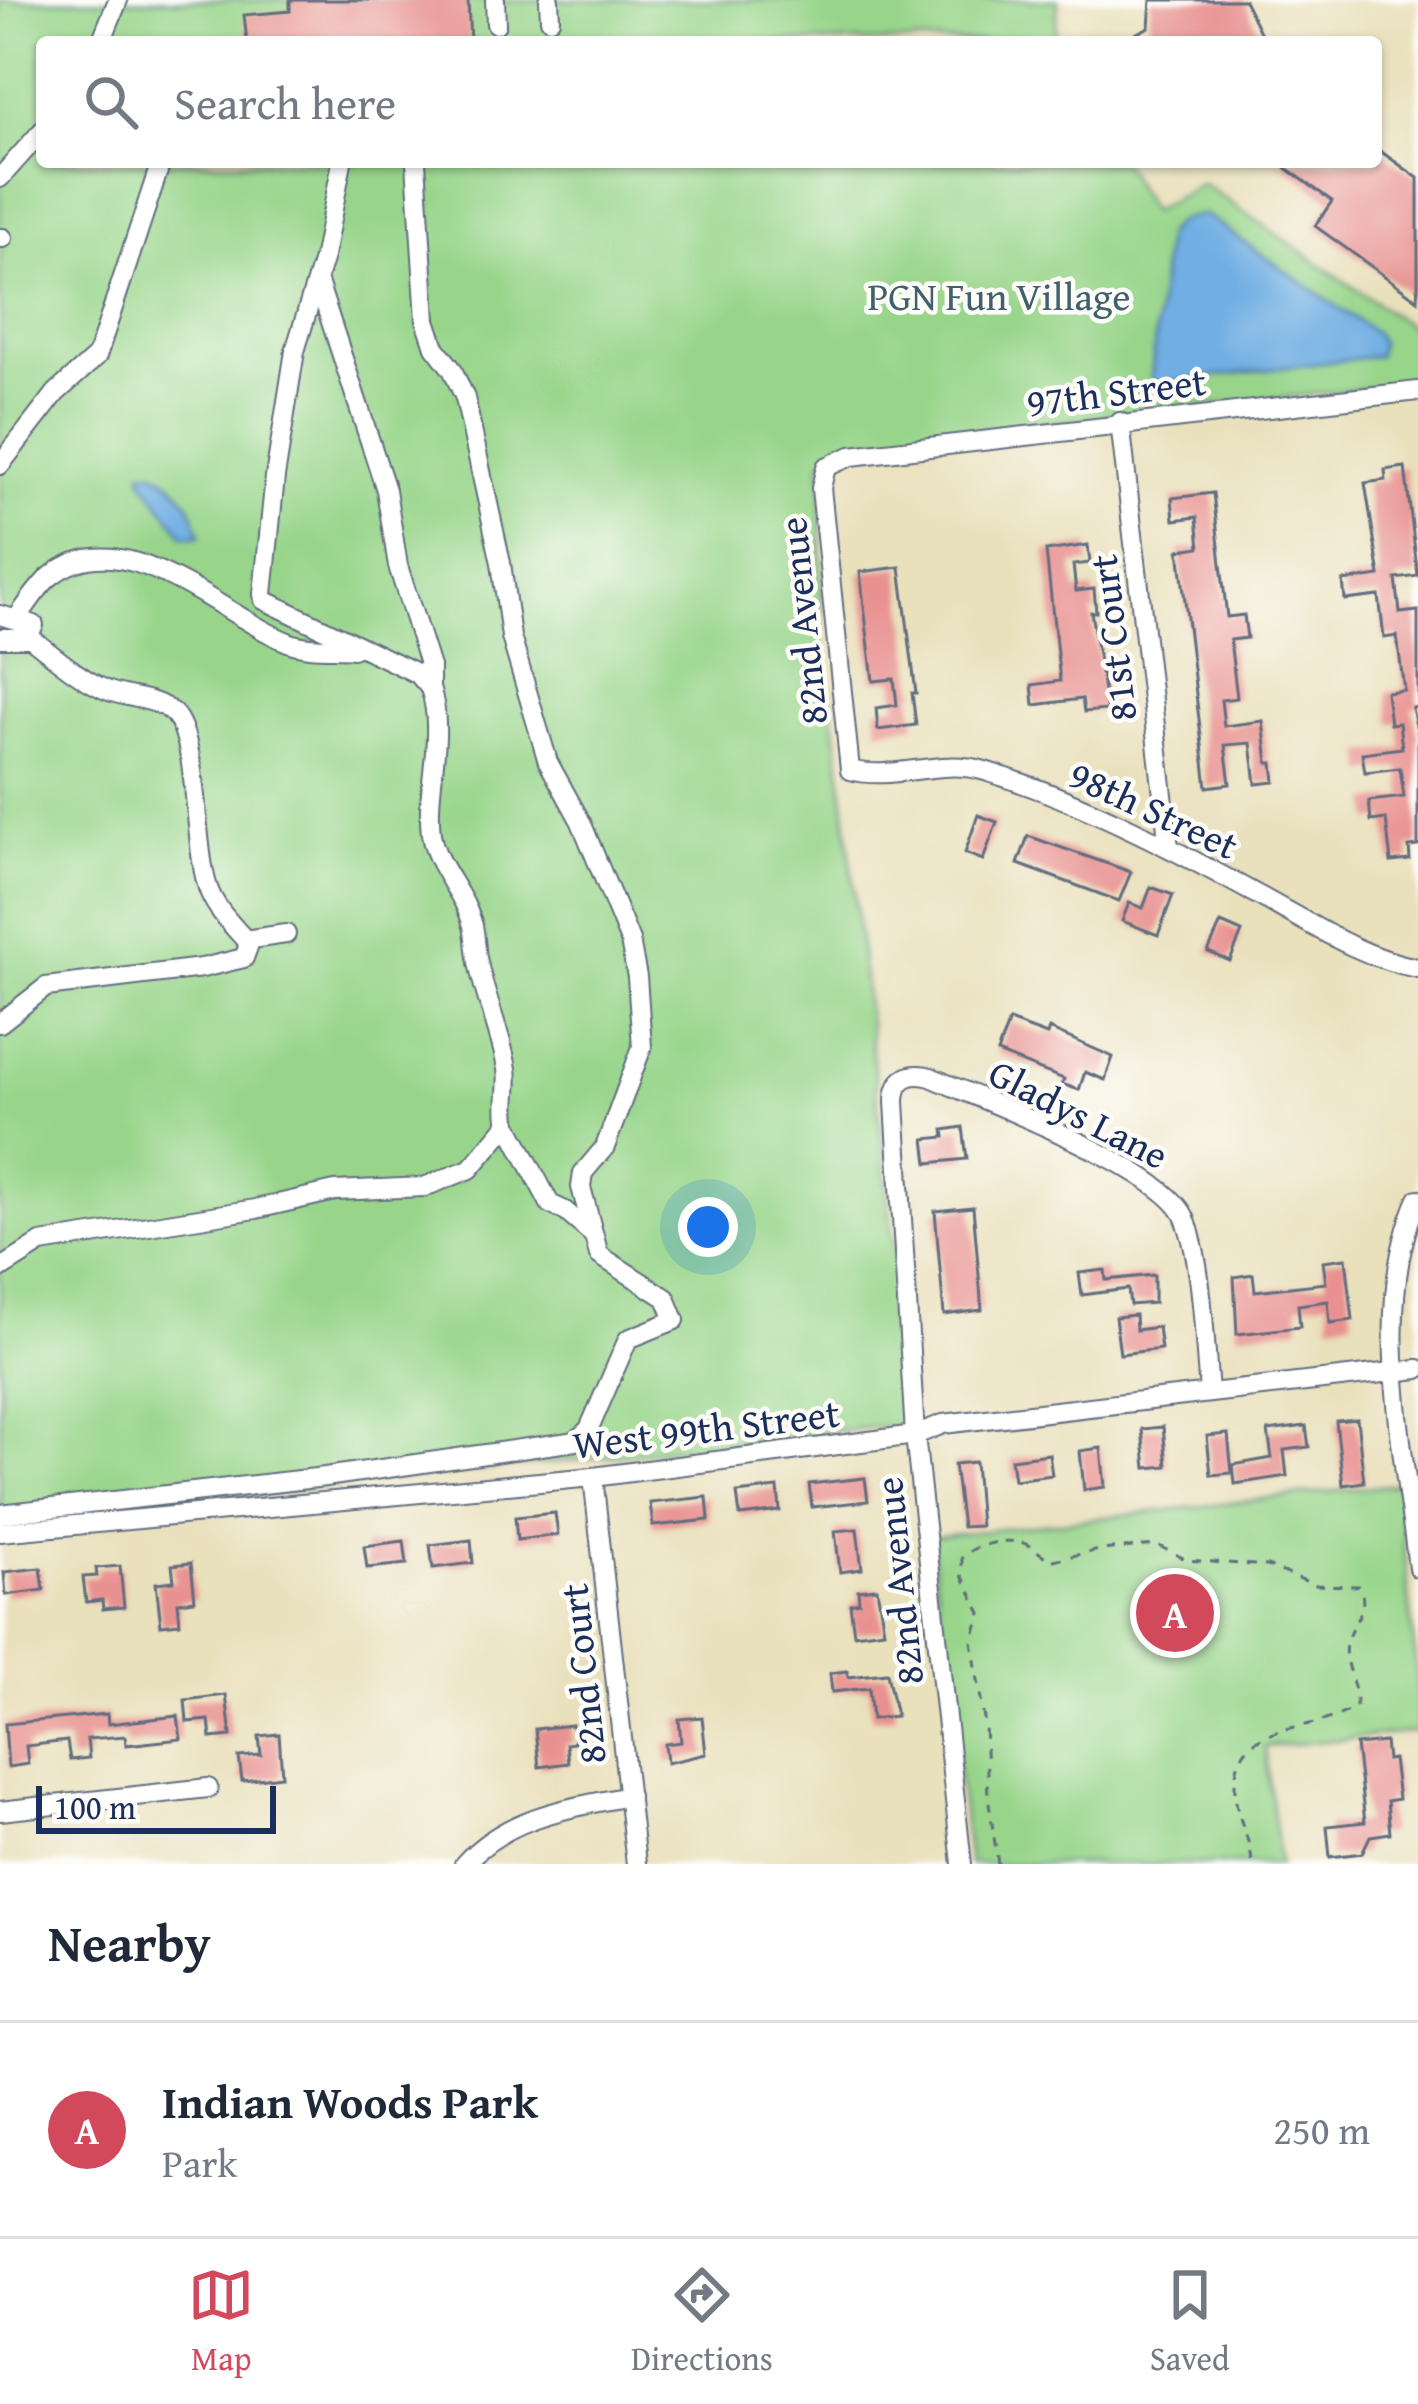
<!DOCTYPE html>
<style>
body{margin:0;font-family:"Gentium Book Plus",serif;background:#f2f2f3;color:#1f2937}
.scale{position:absolute;left:36px;bottom:30px;width:240px;box-sizing:border-box;padding-left:12px;border:6px solid #1b2f5e;border-top:0;font-size:33px;line-height:42px;white-space:nowrap;color:#1b2f5e;-webkit-text-stroke:9px #fdfcf7;paint-order:stroke}
.you{position:absolute;left:708px;top:1227px;width:42px;height:42px;margin:-30px;border:9px solid #fff;border-radius:50%;background:#1a73e8;box-shadow:0 0 0 18px #1a73e833}
.badge{display:grid;place-items:center;width:78px;height:78px;border-radius:50%;background:#d1495b;color:#fff;font-size:39px;font-weight:700}
.pin{position:absolute;translate:-50% -50%;border:6px solid #fff;box-shadow:0 3px 12px #0006}
.list{margin:0;padding:0;list-style:none}
h2{display:flex;justify-content:space-between;align-items:center;height:156px;margin:0;padding:0 48px;font-size:51px}
h2 small{font-size:39px;font-weight:400;color:#747a83}
.list li{display:grid;grid-template-columns:78px 1fr auto;gap:36px;align-items:center;box-sizing:border-box;height:216px;padding:0 48px;border-top:3px solid #e0e1e3}
.list b{display:block;font-size:45px;white-space:nowrap}
.list p{margin:0;font-size:39px;white-space:nowrap;color:#747a83}
.list em{font-size:39px;font-style:normal;color:#747a83}
.icon{flex:none;width:66px;height:66px;fill:none;stroke:currentColor;stroke-width:2;stroke-linecap:round;stroke-linejoin:round}
.map{position:relative;flex:none;width:1418px;height:1864px;overflow:hidden}
.search{position:absolute;background:#fff;box-shadow:0 3px 9px #0004;left:36px;right:36px;top:36px;height:132px;display:flex;align-items:center;gap:30px;box-sizing:border-box;padding:0 42px;border-radius:12px;color:#747a83;font-size:45px}
.sheet{height:372px;background:#fff}
nav{display:flex;justify-content:space-around;align-items:center;box-sizing:border-box;height:168px;border-top:3px solid #e0e1e3;background:#fff;font-size:33px;color:#747a83}
nav a{display:grid;justify-items:center;gap:6px}
nav .on{color:#d1495b}
.map>svg:first-child{display:block}
</style>
<div class="map">
<svg width="1418" height="1864" viewBox="0 0 1418 1864">
<rect width="100%" height="100%" fill="#fdfcf7"/>
<filter id="ink" filterUnits="userSpaceOnUse"><feTurbulence type="fractalNoise" baseFrequency=".00833" numOctaves="2"/><feDisplacementMap in="SourceGraphic" scale="24" xChannelSelector="R" yChannelSelector="G"/><feConvolveMatrix kernelMatrix="1 2 1 2 8 2 1 2 1" color-interpolation-filters="sRGB"/></filter>
<filter id="wash" filterUnits="userSpaceOnUse"><feTurbulence type="fractalNoise" baseFrequency=".004" numOctaves="4" result="noise"/><feDisplacementMap in="SourceGraphic" scale="48" xChannelSelector="R" yChannelSelector="G"/><feGaussianBlur stdDeviation="2.7" result="paint"/><feColorMatrix in="noise" values="0 0 0 0 0 0 0 0 0 0 0 0 0 0 0 0 0 1.4 0 .05"/><feComposite in="paint" operator="in"/></filter>
<g filter="url(#wash)">
<rect width="100%" height="100%" fill="#e9e0bc"/>
<g fill="#98d58b" stroke="#5a8274" stroke-width="3">
<polygon points="0,0 1058,0 1055,42 42,42 42,162 1122,162 1151,212 1202,183 1418,332 1418,383 892,440 844,448 821,463 822,638 839,756 910,1393 908,1418 903,1424 0,1523"/>
<polygon points="1398,1484 1418,1688 1418,1732 1265,1747 1279,1864 969,1864 931,1537"/>
</g>
<g fill="#70aee3" stroke="#466ea0" stroke-width="3">
<path d="M1205,215L1374,332L1380,342L1378,356L1154,384L1151,379L1165,236C1174,220 1187,216 1205,215Z"/>
<path d="M151,471C179,483 195,507 200,536H184L144,482L142,472Z"/>
</g>
<g id="blocks">
<g fill="#e89190">
<polygon points="290,0 468,0 470,42 247,42 244,15 290,11"/>
<polygon points="1151,0 1244,0 1265,42 1119,42 1149,27"/>
<polygon points="1376,148 1418,178 1418,300 1315,226 1332,201 1278,162 1376,162"/>
<polygon points="1405,467 1418,576 1396,579 1400,613 1418,611 1418,707 1412,708 1418,735 1418,846 1409,847 1410,860 1391,862 1386,819 1371,821 1369,801 1404,797 1400,768 1365,772 1362,753 1402,748 1399,723 1390,724 1386,692 1404,690 1397,636 1384,638 1379,596 1345,600 1343,581 1380,576 1365,483 1386,480 1385,470"/>
<polygon points="1213,493 1227,617 1244,615 1247,638 1230,640 1237,698 1221,700 1224,726 1263,721 1268,763 1273,763 1275,782 1256,784 1251,743 1225,745 1230,784 1207,787 1179,550 1200,547 1197,517 1174,520 1172,498"/>
<polygon points="1088,545 1090,563 1073,565 1076,591 1094,589 1096,612 1091,612 1107,710 1084,712 1082,699 1034,705 1032,685 1060,681 1046,551"/>
<polygon points="900,567 916,693 912,693 916,725 878,730 876,708 897,705 894,679 873,681 860,572"/>
<polygon points="978,815 997,822 983,860 965,853"/>
<polygon points="1028,836 1131,872 1119,901 1018,864"/>
<polygon points="1151,887 1173,895 1158,935 1122,921 1129,903 1143,908"/>
<polygon points="1221,923 1242,932 1230,961 1208,952"/>
<polygon points="1009,1021 1047,1035 1049,1029 1113,1057 1105,1080 1085,1072 1079,1090 1062,1084 1064,1079 997,1053"/>
<polygon points="963,1127 967,1159 928,1163 925,1139 945,1137 944,1130"/>
<polygon points="973,1207 982,1310 944,1315 935,1211"/>
<polygon points="1346,1258 1353,1320 1330,1323 1328,1301 1298,1305 1300,1327 1237,1334 1234,1277 1253,1274 1255,1291 1326,1283 1323,1261"/>
<polygon points="1105,1270 1106,1280 1154,1275 1154,1303 1130,1305 1128,1289 1082,1295 1079,1273"/>
<polygon points="1135,1315 1136,1330 1158,1327 1161,1349 1120,1354 1115,1317"/>
<polygon points="1357,1419 1364,1482 1343,1485 1336,1421"/>
<polygon points="1306,1426 1309,1447 1284,1450 1287,1476 1235,1484 1233,1465 1272,1458 1268,1431"/>
<polygon points="1163,1427 1167,1466 1146,1468 1142,1429"/>
<polygon points="1228,1434 1232,1473 1211,1475 1207,1436"/>
<polygon points="1101,1448 1105,1487 1084,1490 1080,1451"/>
<polygon points="1049,1454 1052,1475 1014,1480 1011,1459"/>
<polygon points="975,1462 980,1526 962,1527 954,1464"/>
<polygon points="865,1478 868,1501 812,1507 809,1484"/>
<polygon points="778,1488 780,1511 740,1516 737,1493"/>
<polygon points="707,1497 709,1520 653,1526 650,1503"/>
<polygon points="555,1513 558,1535 517,1540 515,1517"/>
<polygon points="857,1529 862,1569 840,1572 835,1531"/>
<polygon points="471,1540 473,1563 433,1568 430,1545"/>
<polygon points="404,1541 407,1564 367,1568 364,1546"/>
<polygon points="191,1563 195,1600 178,1602 180,1623 161,1625 156,1583 174,1581 172,1565"/>
<polygon points="120,1566 124,1607 103,1609 102,1600 86,1602 83,1577 97,1576 96,1568"/>
<polygon points="41,1568 44,1590 6,1595 4,1572"/>
<polygon points="877,1588 884,1630 854,1634 850,1604 859,1602 858,1590"/>
<polygon points="847,1671 848,1677 887,1673 896,1716 872,1719 869,1688 832,1692 830,1673"/>
<polygon points="226,1695 231,1736 211,1738 209,1720 187,1722 185,1700"/>
<polygon points="107,1714 108,1724 178,1716 181,1739 126,1745 125,1736 87,1739 89,1758 70,1760 67,1741 26,1746 28,1764 8,1767 5,1724"/>
<polygon points="702,1717 706,1754 667,1763 665,1744 681,1742 679,1719"/>
<polygon points="572,1725 574,1743 566,1744 568,1763 539,1767 535,1729"/>
<polygon points="279,1734 282,1776 242,1781 239,1757 261,1755 259,1736"/>
<polygon points="1385,1742 1387,1760 1393,1759 1398,1799 1387,1801 1390,1833 1370,1836 1362,1853 1330,1857 1327,1826 1365,1822 1356,1745"/>
</g>
</g>
</g>
<g filter="url(#ink)">
<use href="#blocks" fill-opacity="0" stroke="#636d7f" stroke-width="3"/>
<g fill="none" stroke-linecap="round" stroke-linejoin="round">
<g stroke="#636d7f" stroke-width="22">
<g id="minor">
<polyline points="495,0 496,24"/>
<polyline points="549,0 550,19"/>
<polyline points="101,42 118,0"/>
<polyline points="342,162 324,256 295,351 275,477 263,594 264,600 418,674 422,672 428,680 430,667 430,688 418,674"/>
<polyline points="0,178 42,131"/>
<polyline points="0,238 3,238"/>
<polyline points="317,279 386,490 398,566 430,667"/>
<path d="M1418,391L851,456L826,467L821,488L850,770C894,782 939,757 985,771C1075,798 1170,847 1252,892C1304,919 1359,958 1418,968"/>
<polyline points="1120,422 1169,847"/>
<polyline points="0,465 56,393 97,356 161,162"/>
<polyline points="0,615 34,625 27,638 0,638"/>
<path d="M16,619C27,606 37,587 51,576C124,517 221,616 288,642C307,650 333,647 353,649"/>
<path d="M28,636C53,655 76,676 104,689C125,699 155,696 173,713C200,738 193,855 210,893C218,912 236,929 249,944"/>
<path d="M430,688C446,734 425,787 431,834C436,868 465,893 473,926C476,938 475,951 478,962C485,999 501,1032 507,1069C510,1088 503,1105 508,1124L550,1204L565,1211L592,1234"/>
<polyline points="0,1023 46,987 202,968 244,958 251,939 286,934"/>
<path d="M1418,1199C1370,1305 1405,1455 1418,1568"/>
<polyline points="0,1269 41,1243 256,1209 335,1191 424,1187 470,1169 508,1124"/>
<polyline points="593,1477 636,1864"/>
<polyline points="0,1514 325,1477 576,1441 589,1429 628,1339 675,1320 666,1298 599,1255 581,1187 583,1173 605,1147 642,1047 637,977 630,941 581,822 548,762 511,637 501,563 465,398 452,369 435,347 426,320 416,162"/>
<polyline points="0,1532 593,1477 915,1435 943,1424 1418,1369"/>
<polyline points="0,1811 208,1788"/>
<path d="M464,1864C507,1816 569,1808 629,1796"/>
<path d="M962,1864L915,1435L895,1102C895,1079 909,1071 931,1077C984,1101 1166,1169 1185,1218C1203,1263 1204,1341 1209,1391"/>
</g>
</g>
<path stroke="#636d7f" stroke-width="3" stroke-dasharray="9 9" stroke-linecap="butt" d="M998,1864L988,1796L985,1726L972,1641L981,1613L962,1575V1557C975,1544 1010,1536 1028,1545C1037,1550 1043,1557 1053,1560L1100,1550L1157,1545L1187,1560L1267,1566L1316,1585L1359,1586C1371,1608 1351,1623 1346,1644C1342,1665 1358,1684 1356,1705C1315,1739 1233,1712 1235,1790C1235,1817 1251,1837 1252,1864"/>
<use href="#minor" stroke="#fff" stroke-width="18"/>
</g>
</g>
<g text-anchor="middle" dominant-baseline="central" stroke-width="9" stroke-linejoin="round" paint-order="stroke">
<g font-size="39" fill="#40616c" stroke="#fdfcf7">
<text x="999" y="295">PGN Fun Village</text>
</g>
<g font-size="39" fill="#1b2f5e" stroke="#fdfcf7">
<text transform="translate(1116 391) rotate(-7)">97th Street</text>
<text transform="translate(802 621) rotate(-96)">82nd Avenue</text>
<text transform="translate(1112 638) rotate(-97)">81st Court</text>
<text transform="translate(1154 809) rotate(25)">98th Street</text>
<text transform="translate(1079 1113) rotate(27)">Gladys Lane</text>
<text transform="translate(706 1428) rotate(-7)">West 99th Street</text>
<text transform="translate(898 1581) rotate(-96)">82nd Avenue</text>
<text transform="translate(582 1674) rotate(-96)">82nd Court</text>
</g>
</g>
</svg>
<div class="scale">100 m</div>
<div class="you"></div>
<div class="pin badge" style="left:1175px;top:1613px">A</div>
<div class="search"><svg class="icon" aria-label="search" viewBox="0 0 24 24"><circle cx="10" cy="10" r="6"/><path d="M15 15l6 6"/></svg>Search here</div>
</div>
<section class="sheet">
<h2>Nearby<small></small></h2>
<ul class="list">
<li><span class="badge">A</span><div><b>Indian Woods Park</b><p>Park</p></div><em>250 m</em></li>
</ul>
</section>
<nav>
<a class="on"><svg class="icon" aria-label="map" viewBox="0 0 24 24"><path d="M3 6l6-2 6 2 6-2v14l-6 2-6-2-6 2zM9 4v14M15 6v14"/></svg>Map</a>
<a><svg class="icon" aria-label="directions" viewBox="0 0 24 24"><path d="M12 3l9 9-9 9-9-9zM9 14v-3h6M13 9l2 2-2 2"/></svg>Directions</a>
<a><svg class="icon" aria-label="saved" viewBox="0 0 24 24"><path d="M7 4h10v16l-5-4-5 4z"/></svg>Saved</a>
</nav>
